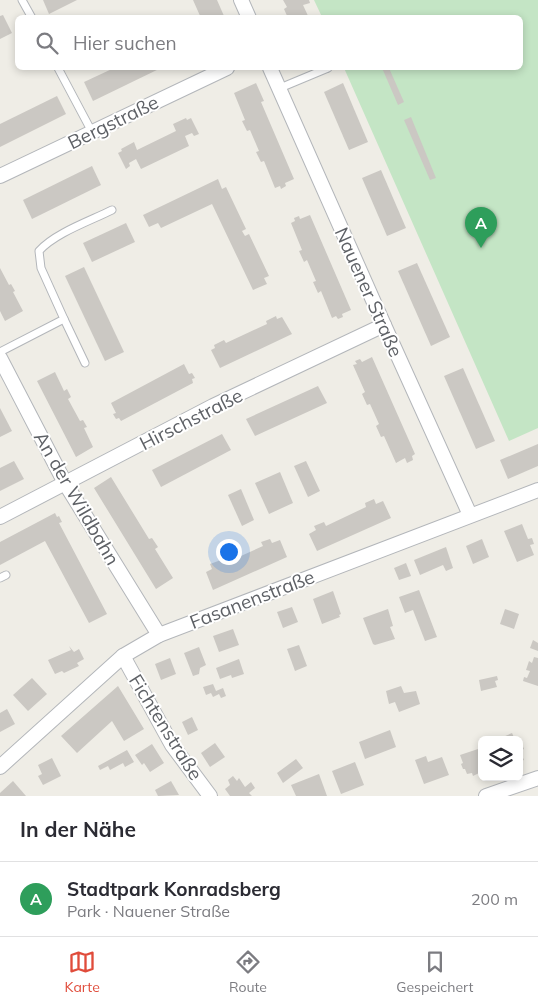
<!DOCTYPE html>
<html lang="de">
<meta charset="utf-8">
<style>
body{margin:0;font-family:Mulish,sans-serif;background:#f7f7f7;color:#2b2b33}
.controls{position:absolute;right:15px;bottom:15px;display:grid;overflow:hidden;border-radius:8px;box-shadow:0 2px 8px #0003}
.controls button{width:45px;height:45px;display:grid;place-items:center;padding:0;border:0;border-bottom:1px solid #e1e1e2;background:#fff;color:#2b2b33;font:25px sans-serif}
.you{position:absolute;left:228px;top:551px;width:18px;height:18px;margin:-12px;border:4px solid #fff;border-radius:50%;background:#1a73e8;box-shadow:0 0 0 8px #1a73e833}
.badge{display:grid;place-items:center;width:32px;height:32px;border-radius:50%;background:#e04c3b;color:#fff;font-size:16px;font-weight:700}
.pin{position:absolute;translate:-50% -41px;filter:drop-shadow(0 1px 2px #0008)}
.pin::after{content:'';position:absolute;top:26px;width:18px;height:15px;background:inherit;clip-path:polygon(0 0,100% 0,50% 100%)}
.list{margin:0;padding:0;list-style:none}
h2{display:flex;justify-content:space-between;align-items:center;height:65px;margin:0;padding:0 20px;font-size:21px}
h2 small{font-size:16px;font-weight:400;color:#7c7c81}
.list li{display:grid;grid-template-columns:32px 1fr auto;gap:15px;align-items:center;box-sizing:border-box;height:75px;padding:0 20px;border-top:1px solid #e1e1e2}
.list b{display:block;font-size:19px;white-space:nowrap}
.list p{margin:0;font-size:16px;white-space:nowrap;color:#7c7c81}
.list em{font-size:16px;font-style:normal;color:#7c7c81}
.icon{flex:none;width:28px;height:28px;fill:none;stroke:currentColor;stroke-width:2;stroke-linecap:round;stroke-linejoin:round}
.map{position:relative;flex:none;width:538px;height:796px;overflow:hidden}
.search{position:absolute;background:#fff;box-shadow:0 2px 8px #0003;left:15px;right:15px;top:15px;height:55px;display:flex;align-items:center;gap:12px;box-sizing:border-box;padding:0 18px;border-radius:8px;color:#7c7c81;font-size:19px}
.sheet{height:140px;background:#fff}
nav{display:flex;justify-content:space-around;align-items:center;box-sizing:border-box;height:70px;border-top:1px solid #e1e1e2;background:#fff;font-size:14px;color:#7c7c81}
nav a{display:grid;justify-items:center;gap:2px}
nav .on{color:#e04c3b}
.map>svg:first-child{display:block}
</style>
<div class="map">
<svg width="538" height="796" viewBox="0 0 538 796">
<rect width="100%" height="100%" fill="#efede6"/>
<polygon fill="#c4e5c5" points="314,0 538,0 538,428 509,441 344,68 520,68 520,18 322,17"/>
<g fill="#cbc8c3">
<polygon points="43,0 77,0 49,14"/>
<polygon points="193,0 217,0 224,16 227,15 228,18 201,18"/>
<polygon points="283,0 309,0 310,3 303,5 309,18 288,18 284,9 287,7"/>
<polygon points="3,15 12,33 0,39 0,16"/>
<polygon points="114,68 161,68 93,101 84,82"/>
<polygon points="382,68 389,68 404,102 398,105"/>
<polygon points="256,83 264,101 261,102 294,179 285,183 286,186 281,189 280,186 275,188 264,161 261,162 256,152 259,151 250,130 247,131 242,121 245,120 234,93"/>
<polygon points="343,83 368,142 349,150 324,92"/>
<polygon points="57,96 66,114 0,147 0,124"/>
<polygon points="411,117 436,178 430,180 404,120"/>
<polygon points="186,118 187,120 191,118 199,134 194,136 192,133 185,136 189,146 141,169 136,159 129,163 130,166 126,169 118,153 122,151 121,149 134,142 137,150 176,131 173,124"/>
<polygon points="92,166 101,185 32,219 23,200"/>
<polygon points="381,170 406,228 387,236 362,178"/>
<polygon points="218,179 222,189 226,187 246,229 242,231 245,236 249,234 269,276 264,278 267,284 253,290 212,204 161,228 158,223 149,227 143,215"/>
<polygon points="310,215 351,310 342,314 343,317 338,319 336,316 332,318 321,291 318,293 313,282 316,281 307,260 304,262 299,251 302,250 291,223 295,221 294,218 299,216 300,219"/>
<polygon points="126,223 135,242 92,262 83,243"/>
<polygon points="417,263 450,337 431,346 398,271"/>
<polygon points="84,267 124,352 105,361 65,276"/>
<polygon points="0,268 9,285 11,284 15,291 13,292 23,311 5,321 0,311"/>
<polygon points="276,316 277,319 282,317 292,334 220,368 211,350 215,348 214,345 224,340 226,343 267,324 266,321"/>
<polygon points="372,357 415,454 412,456 413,460 407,463 405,458 396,463 384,436 381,437 376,426 379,424 370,404 367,405 362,394 365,392 353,365 357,364 355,361 360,359 362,362"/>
<polygon points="184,364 189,374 192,373 195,378 192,379 193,383 121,421 119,418 116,419 113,414 116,413 111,403"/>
<polygon points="463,368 495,441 476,449 444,376"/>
<polygon points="55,372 64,391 67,389 71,397 68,399 80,421 83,420 87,427 84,428 93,447 76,457 37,381"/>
<polygon points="318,386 327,403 255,436 246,419"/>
<polygon points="0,408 12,431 0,437"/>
<polygon points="222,434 231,450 161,487 152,470"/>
<polygon points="538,444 538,466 508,479 500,460"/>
<polygon points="14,461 24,479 0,491 0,468"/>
<polygon points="306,461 320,491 308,497 294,466"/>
<polygon points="280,472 293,503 269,514 255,483"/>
<polygon points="111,477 149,539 152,538 158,547 155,549 173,578 156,589 94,488"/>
<polygon points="241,489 254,520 242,526 228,495"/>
<polygon points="374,499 376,504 383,501 391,518 317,551 309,534 316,530 314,526 324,522 326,526 366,507 365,503"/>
<polygon points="55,513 57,517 59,516 62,522 59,523 107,614 89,623 45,541 0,565 0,542"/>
<polygon points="522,524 528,539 532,538 534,544 530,545 534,555 517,562 504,531"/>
<polygon points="270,539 272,543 280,540 287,557 213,590 206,572 212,569 210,564 221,560 223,564 263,546 261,542"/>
<polygon points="482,539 489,557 473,564 466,546"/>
<polygon points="446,547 453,568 446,571 443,565 420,575 414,560"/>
<polygon points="406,563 411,576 399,580 394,568"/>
<polygon points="419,590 437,637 425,641 413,610 405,613 399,597"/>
<polygon points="333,591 341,614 339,615 340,617 322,624 313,599"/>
<polygon points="292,607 298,622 283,628 277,612"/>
<polygon points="388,609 393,626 390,627 395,639 375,645 373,644 363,618"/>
<polygon points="505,609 519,614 514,629 500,624"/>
<polygon points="233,629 239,645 219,652 213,636"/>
<polygon points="533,640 538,643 538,651 530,648"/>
<polygon points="299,645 307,666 295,671 287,649"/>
<polygon points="69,646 74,652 79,649 84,659 77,663 79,666 64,673 62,671 55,674 48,660 71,650"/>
<polygon points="199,647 206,665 200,668 199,674 193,676 184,653"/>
<polygon points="534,657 538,658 538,686 523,681 524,677 527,678 530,671 526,670 529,661 532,663"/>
<polygon points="170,658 176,674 161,680 155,664"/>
<polygon points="239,659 244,674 232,678 231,675 220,679 216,668"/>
<polygon points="497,676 498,680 495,681 497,687 481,691 479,680"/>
<polygon points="32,678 47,694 28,711 13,695"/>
<polygon points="213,684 216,691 223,688 226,696 221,698 219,694 213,697 211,693 206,695 203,687"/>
<polygon points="118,686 144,729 124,741 112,721 77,753 61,736"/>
<polygon points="401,686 404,693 416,691 420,704 399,712 395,702 389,704 386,691"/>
<polygon points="7,709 15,724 0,732 0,713"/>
<polygon points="192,717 198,730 188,735 182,722"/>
<polygon points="390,730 396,747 365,759 359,742"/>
<polygon points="512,733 515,740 496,740"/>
<polygon points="519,737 524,749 520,751 524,760 519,762"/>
<polygon points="215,743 225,757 210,767 201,753"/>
<polygon points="152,744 164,763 150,772 144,763 142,765 135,755"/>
<polygon points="478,749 482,760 482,769 478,770 479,773 473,776 472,773 467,774 465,769 463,769 461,764 463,763 460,755"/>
<polygon points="127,750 134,762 125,767 123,763 110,770 108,766 100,770 98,766"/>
<polygon points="426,756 428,762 442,757 449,775 424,784 415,760"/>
<polygon points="52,758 61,776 43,785 38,776 42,774 38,765"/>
<polygon points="296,759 303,768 283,783 277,773"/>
<polygon points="355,762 364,785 341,794 332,771"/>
<polygon points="319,774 327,796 296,796 291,785"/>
<polygon points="233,776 237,781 239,778 245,787 251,782 255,788 249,793 252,796 230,796 225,789 230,785 228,780"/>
<polygon points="13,781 26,796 0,796 0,793"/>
<polygon points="171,781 179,795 158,796 155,790"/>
</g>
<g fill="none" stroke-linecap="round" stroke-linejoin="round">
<g stroke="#b3b6ba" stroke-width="9">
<g id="service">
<polyline points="22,0 32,18"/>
<polyline points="58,68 92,132"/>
<polyline points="280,88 328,68"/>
<polyline points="64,319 85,363"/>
<path d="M0,352L64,319L41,268L39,251C55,233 90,221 112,210"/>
<polyline points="0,578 6,575"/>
</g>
</g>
<g stroke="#b3b6ba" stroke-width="16">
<g id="minor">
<polyline points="241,0 249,18"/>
<polyline points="270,68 384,325 470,515"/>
<polyline points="0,176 227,68"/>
<polyline points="0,358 65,483 159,635"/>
<polyline points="0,517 213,406 384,325"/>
<polyline points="123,656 172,745 210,796"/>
<polyline points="0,767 123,656 159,635 538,490"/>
<polyline points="486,796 538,778"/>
</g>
</g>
<use href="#service" stroke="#fff" stroke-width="7"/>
<use href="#minor" stroke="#fff" stroke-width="14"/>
</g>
<g text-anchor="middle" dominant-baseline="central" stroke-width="4" stroke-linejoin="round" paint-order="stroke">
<g font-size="19" fill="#5e6166" stroke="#fff">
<text transform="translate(113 122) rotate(-26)">Bergstraße</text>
<text transform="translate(369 292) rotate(66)">Nauener Straße</text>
<text transform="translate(191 419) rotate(-27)">Hirschstraße</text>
<text transform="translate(77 498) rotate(60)">An der Wildbahn</text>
<text transform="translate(252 599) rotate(-21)">Fasanenstraße</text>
<text transform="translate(166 727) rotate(58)">Fichtenstraße</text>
</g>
</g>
</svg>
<div class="controls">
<button><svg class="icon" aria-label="layers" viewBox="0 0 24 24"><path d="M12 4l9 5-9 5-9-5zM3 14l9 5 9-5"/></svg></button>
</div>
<div class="you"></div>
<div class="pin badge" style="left:481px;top:248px;background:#2e9e5b">A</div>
<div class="search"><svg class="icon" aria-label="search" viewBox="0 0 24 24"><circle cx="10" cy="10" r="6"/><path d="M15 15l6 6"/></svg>Hier suchen</div>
</div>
<section class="sheet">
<h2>In der Nähe<small></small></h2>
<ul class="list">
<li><span class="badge" style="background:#2e9e5b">A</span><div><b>Stadtpark Konradsberg</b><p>Park · Nauener Straße</p></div><em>200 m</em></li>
</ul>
</section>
<nav>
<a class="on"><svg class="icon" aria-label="map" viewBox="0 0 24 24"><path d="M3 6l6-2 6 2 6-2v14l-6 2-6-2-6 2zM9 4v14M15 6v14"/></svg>Karte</a>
<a><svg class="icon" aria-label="directions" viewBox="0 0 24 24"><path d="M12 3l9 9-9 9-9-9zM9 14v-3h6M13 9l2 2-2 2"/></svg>Route</a>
<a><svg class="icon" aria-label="saved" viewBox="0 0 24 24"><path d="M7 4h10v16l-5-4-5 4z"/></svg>Gespeichert</a>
</nav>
